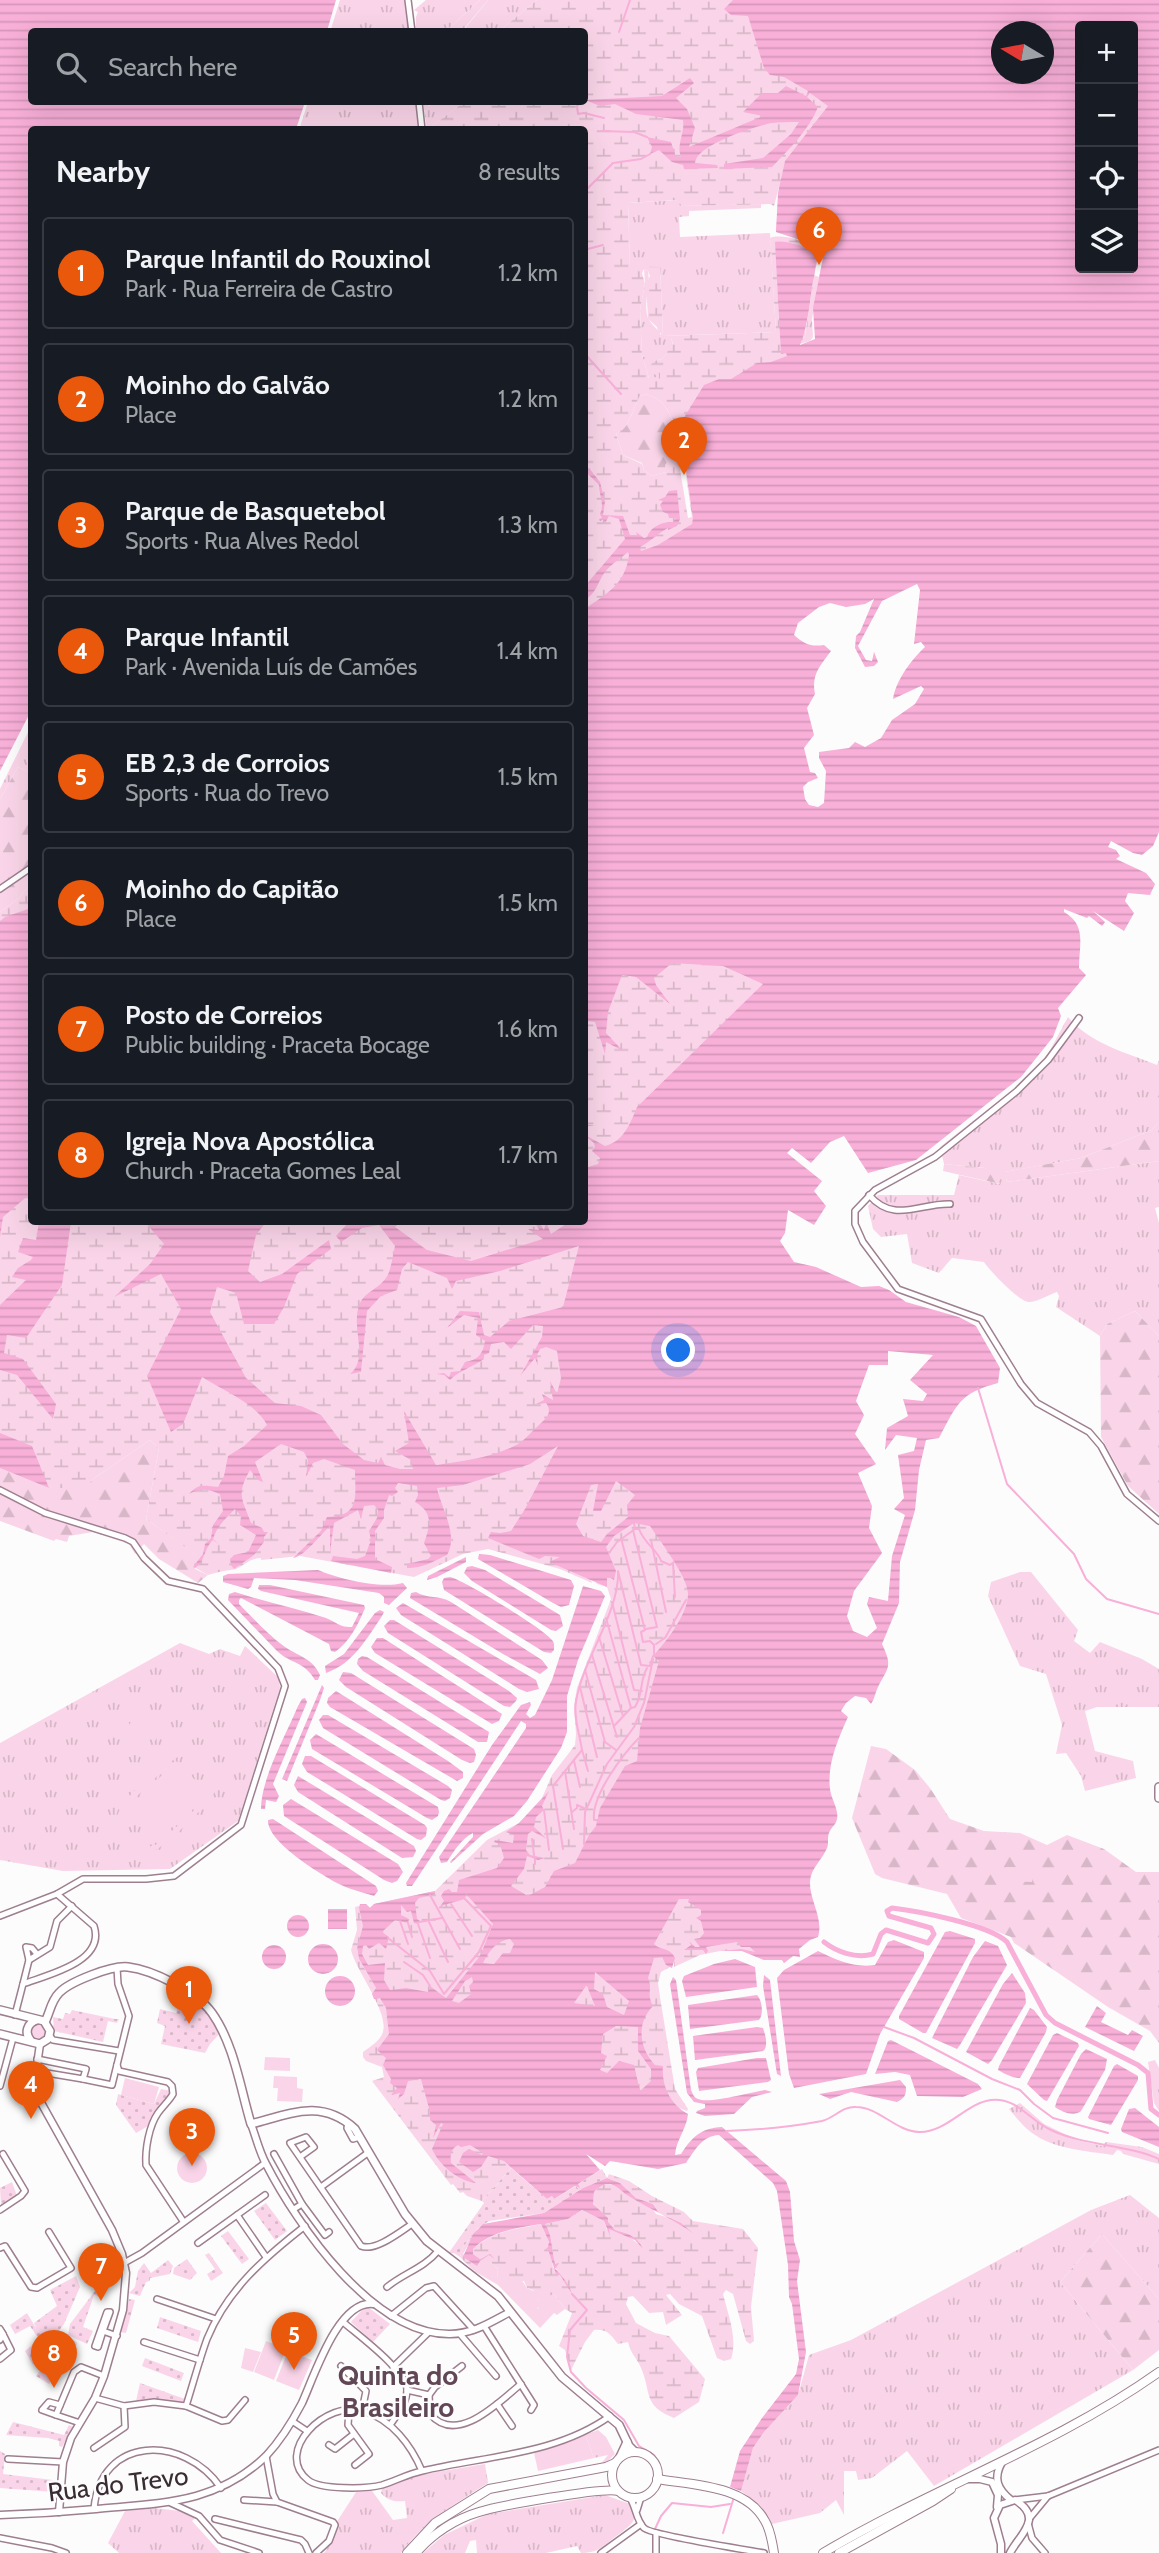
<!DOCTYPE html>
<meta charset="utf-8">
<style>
body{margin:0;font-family:Cabin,sans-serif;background:#242831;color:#f1f3f6}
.controls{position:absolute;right:21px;top:21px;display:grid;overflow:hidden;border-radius:7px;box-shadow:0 7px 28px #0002}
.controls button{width:63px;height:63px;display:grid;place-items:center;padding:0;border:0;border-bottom:2px solid #363941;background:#171b24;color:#f1f3f6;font:35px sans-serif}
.compass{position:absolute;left:991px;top:21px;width:63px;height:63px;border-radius:50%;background:#171b24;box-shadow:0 7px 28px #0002;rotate:280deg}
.you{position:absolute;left:679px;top:1351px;width:24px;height:24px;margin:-18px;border:5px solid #fff;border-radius:50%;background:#1a73e8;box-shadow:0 0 0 10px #1a73e833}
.badge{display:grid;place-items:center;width:46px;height:46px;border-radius:50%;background:#ea580c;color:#fff;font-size:23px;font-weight:700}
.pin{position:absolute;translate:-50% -58px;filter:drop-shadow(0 2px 4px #0008)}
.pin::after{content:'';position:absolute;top:37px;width:24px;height:21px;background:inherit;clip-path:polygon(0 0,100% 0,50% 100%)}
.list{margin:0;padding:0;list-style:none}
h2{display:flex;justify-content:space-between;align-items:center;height:91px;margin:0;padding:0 28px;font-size:30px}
h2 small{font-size:23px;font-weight:400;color:#9ea1a6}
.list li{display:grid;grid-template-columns:46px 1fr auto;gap:21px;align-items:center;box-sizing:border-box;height:112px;margin:0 14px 14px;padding:0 14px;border:2px solid #363941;border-radius:7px}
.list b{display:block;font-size:26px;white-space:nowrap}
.list p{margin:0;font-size:23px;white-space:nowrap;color:#9ea1a6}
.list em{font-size:23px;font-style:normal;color:#9ea1a6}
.icon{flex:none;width:38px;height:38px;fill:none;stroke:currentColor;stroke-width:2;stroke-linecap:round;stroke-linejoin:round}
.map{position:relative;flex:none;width:1159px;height:2553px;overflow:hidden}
.search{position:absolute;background:#171b24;box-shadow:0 7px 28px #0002;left:28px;top:28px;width:560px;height:77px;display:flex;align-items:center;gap:18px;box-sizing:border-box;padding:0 24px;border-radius:7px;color:#9ea1a6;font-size:26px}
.panel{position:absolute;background:#171b24;box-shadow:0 7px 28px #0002;left:28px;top:126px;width:560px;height:1099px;border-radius:7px}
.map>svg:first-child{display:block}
</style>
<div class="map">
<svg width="1159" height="2553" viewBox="0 0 1159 2553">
<defs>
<pattern id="grass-tufts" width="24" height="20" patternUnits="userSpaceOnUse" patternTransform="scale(1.75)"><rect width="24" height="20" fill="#fad5e9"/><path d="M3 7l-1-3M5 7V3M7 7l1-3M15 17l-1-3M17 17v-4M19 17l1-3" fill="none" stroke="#d7b7c8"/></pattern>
<pattern id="forest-firs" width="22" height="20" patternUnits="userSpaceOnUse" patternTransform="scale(1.75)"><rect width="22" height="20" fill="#fad5e9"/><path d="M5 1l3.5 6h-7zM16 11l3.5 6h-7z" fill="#d7b7c8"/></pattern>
<pattern id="wetland-marsh" width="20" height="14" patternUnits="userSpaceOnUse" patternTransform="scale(1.75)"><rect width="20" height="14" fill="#fad5e9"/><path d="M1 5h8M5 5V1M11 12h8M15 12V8" fill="none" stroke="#d7b7c8"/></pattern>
<pattern id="park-dots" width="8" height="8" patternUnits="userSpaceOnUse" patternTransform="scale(1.75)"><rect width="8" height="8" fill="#fad5e9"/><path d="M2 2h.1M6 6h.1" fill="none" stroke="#d7b7c8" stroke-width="1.8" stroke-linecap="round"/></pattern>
<pattern id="water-rules" width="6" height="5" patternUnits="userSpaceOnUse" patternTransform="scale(1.75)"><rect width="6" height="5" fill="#f8afd8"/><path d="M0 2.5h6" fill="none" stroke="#d597ba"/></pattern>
</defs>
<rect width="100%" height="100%" fill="#fcfcfc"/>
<g fill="url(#grass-tufts)">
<polygon points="340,0 406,0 409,31 330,32"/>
<polygon points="426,0 480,0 446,31 416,31 416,17 418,12 414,10"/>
<polygon points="488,0 537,0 499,31 462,32"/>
<polygon points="308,102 417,102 420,129 299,130"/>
<polygon points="423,102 428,102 429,106 435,102 464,102 427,130"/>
<polygon points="678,200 680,206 761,204 761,208 689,211 689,216 679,217 680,237 770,233 776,332 663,336 660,267 630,267 628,203"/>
<path d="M644,269L648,271C651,285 643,303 648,318C651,325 659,329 662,337L671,338L673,345L662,359L654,361L657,369L660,370V379L649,378L642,355L640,310L645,284Z"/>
<polygon points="814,275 819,277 812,319 813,337 810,341 800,344 805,336"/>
<polygon points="31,726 31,773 18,767 0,799 0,789"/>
<path d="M1068,1017C1089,1043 1127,1053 1157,1065V1124L1152,1130L1081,1158L1005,1172L1007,1182L1159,1161V1207L1155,1208L1159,1223V1336L1135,1311L1107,1324L1100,1336L1056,1307L1059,1296L1057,1292C1048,1295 1039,1301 1030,1302C1021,1304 990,1271 984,1262L952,1258L939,1273L912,1263L907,1234L881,1237L873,1229L868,1206L878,1195H954L959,1175L999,1184L985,1168L944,1164L940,1147L1025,1080L1048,1054Z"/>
<polygon points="1020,1572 1031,1572 1078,1630 1074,1641 1090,1653 1100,1642 1142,1659 1159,1669 1159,1707 1097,1707 1085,1711 1095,1751 1133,1761 1136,1778 1085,1791 1081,1776 1066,1753 1056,1754 1062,1725 1046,1674 1020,1666 988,1596 991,1582"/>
<polygon points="180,1643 209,1654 220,1649 240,1656 245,1646 279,1678 280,1688 238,1821 170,1869 63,1871 0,1860 0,1743"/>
<circle cx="38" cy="2032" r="9"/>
<polygon points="1155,2060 1159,2068 1159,2111 1154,2103 1148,2062"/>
<path d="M1020,2103L1044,2124L1077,2140L1102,2146L1106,2142L1142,2147L1159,2154V2164L1123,2154L1121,2151L1117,2150L1113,2155C1086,2151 1054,2149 1032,2133C1023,2127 1016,2117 1009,2109Z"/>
<polygon points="1130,2195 1159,2218 1159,2299 1102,2234 1060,2282 1133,2370 934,2486 907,2451 872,2478 858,2480 856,2471 844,2471 844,2515 836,2500 820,2513 772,2524 761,2507 741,2491 753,2448 764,2432 798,2395 809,2355 851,2340 1091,2210"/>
<polygon points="598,2430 606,2437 615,2454 605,2464 600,2465 608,2455 594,2458 586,2437 577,2438"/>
<path d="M485,2464L488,2483C455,2504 424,2521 401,2553H324L331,2543L336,2523L358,2489L370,2488L393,2520L407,2518L405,2501C395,2502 388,2501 381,2493L382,2487L412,2476Z"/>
<path d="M605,2495L630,2504C642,2522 627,2527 615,2537C602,2547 598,2553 581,2553L577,2546L546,2553H477L476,2540L470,2541L465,2553H423L444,2535L488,2514Z"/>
<polygon points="154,2508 180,2511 195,2518 192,2521 221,2553 119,2553 108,2543 125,2511"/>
</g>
<g fill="url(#forest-firs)">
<path d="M646,394C665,400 669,411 676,429L673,433L678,447L668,463L666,472L651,476L644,470L642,463L623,455L616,434C631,427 632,409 640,396Z"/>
<polygon points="18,767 31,773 31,882 19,898 0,912 0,799"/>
<polygon points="1159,1060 1159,1161 1007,1182 1004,1172 1081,1158 1152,1130 1157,1124 1157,1065"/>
<polygon points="944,1164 985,1168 998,1178 1000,1184 943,1171"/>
<polygon points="1135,1311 1159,1336 1159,1514 1128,1486 1101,1437 1100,1336 1107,1324"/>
<polygon points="150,1440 159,1448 146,1519 196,1554 195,1569 208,1575 198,1583 159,1559 144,1544 135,1554 129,1544 93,1532 69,1536 67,1542 56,1539 54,1541 0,1521 0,1468 49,1488 83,1488 93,1479"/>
<polygon points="871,1746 886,1749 915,1770 930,1788 950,1819 984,1831 1020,1833 1047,1845 1067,1835 1104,1849 1136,1872 1159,1872 1159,2043 1150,2031 1108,2007 1014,1943 1011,1937 961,1918 947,1894 882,1878 875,1874 852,1818"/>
<polygon points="1102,2234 1159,2299 1159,2350 1133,2370 1060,2282"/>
</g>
<g fill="url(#wetland-marsh)" fill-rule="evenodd">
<polygon points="480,0 488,0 462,31 446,31"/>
<path d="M537,0H817L820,12L814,21L815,31L823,42L821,59L827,72L825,76L842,88H859L866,93L869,105L888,142V153L867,163C858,192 868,199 873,225C876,238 874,249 885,257L894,255L908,245L909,237L915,234L935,245L952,268C950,285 943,288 928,293L892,355L867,385L778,436L756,469L760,480L758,493C731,516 722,541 717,575L711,578L693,615L678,629V625L661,649L627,714L602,781L585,806L584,130H427L464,102H584V32L499,31ZM779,187L776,232L825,248L815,298L822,334L821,340L808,347L795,345L800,344L805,336L807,312L819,252C810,242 782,233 770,238L776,332L663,336L660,267L630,266L628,203L677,200L680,206L770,204L774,206ZM644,269L648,271L650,276L646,283L648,319L657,327L658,333H661V338H671L673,344L662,359L654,361L650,366L651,370H660V379L657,377L649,378L642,355L640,310L645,284L642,273ZM646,394C665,400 669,411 676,429L673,433L678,447L665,465L666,472L651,476L644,470L642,464L623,455L616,434C631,427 632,409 640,396ZM684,462L692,517L688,518L679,463Z"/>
<path d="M31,882L32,1222H584L585,901L788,937L553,1465L592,1583L560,1569L488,1549L463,1554L414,1577L300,1556L261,1560V1558C250,1558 244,1566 236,1569C230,1570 217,1572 208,1575L192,1566L195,1554L146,1519L159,1448L150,1440L93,1479L84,1488H49L0,1468V912L19,898Z"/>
<path d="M662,1376L707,1739L435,2043L362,1959V1934L357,1948L359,1959L420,2063L543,2194L511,2168L482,2201L467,2196L463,2192L460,2193L453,2184L451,2185L372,2081L384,2077L382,2067L366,2061L363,2057V2052C370,2047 380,2041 383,2032C389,2012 356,1971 351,1950L357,1930L355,1907L366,1904L370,1908L374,1904L435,1891L487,1840L519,1823L542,1798L552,1775L575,1745L576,1734L574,1705L577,1688L611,1599L607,1587L597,1584L557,1526Z"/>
<polygon points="647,1868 793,1956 784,1963 782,1960 764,1960 742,1951 720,1951 700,1955 674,1967 674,1962 647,1949"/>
<polygon points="607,1952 662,1957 670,1967 661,1972 658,1983 660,1997 675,2089 688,2109 687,2111 616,2084 573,2049 572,1981"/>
<path d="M609,2174L629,2181L652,2196L684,2212L693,2221L743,2229L758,2248L751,2307L754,2341L750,2344L746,2341L733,2294L726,2290L723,2294C728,2314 738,2339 731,2359L724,2361L717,2358L702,2316L679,2304L670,2294L666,2295L682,2315L666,2325L663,2312L649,2313L633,2296L628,2297L626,2304L636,2323L655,2333L669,2336L705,2379L699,2402L674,2418C642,2405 652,2393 641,2368C637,2358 630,2353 628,2342L618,2344C610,2334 607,2329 594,2330L585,2342L571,2370L565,2350L559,2346L572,2313L565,2309L554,2294L537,2309L534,2307L539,2298L533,2290L527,2288L524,2281H503L497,2277L498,2269L490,2262L474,2271L460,2257L463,2247L478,2228L463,2254L480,2261L485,2256L480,2259L473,2254V2249C492,2231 517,2229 541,2224L549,2242L553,2267L560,2273C550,2265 554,2251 551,2240C550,2235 547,2229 545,2224L568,2219L582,2210L604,2221L607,2230L609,2228L627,2235L641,2246C634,2234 627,2237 616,2231C608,2226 600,2211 593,2203L594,2192L600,2186L608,2184L617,2186L636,2200L652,2208L656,2214L673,2219L659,2213L653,2204L636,2198L620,2183L607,2178Z"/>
</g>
<g fill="url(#park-dots)">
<path d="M183,1994C202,1998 212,2016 222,2031L210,2044L205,2053L161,2044L165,2026L157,2023L160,2009L176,2013Z"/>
<polygon points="72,2010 115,2019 119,2019 117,2023 108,2021 103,2042 54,2031 53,2017 63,2019 65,2013 70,2014"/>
<path d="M161,2089L171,2091C164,2104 152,2113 148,2126L136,2133L116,2105L118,2094L154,2104Z"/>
<polygon points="511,2168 547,2199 552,2196 554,2199 576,2186 579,2189 578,2184 602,2169 607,2178 583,2188 544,2213 489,2221 478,2228 463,2247 460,2257 454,2253 448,2254 484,2203 482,2201"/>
<polygon points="12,2182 17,2196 1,2206 0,2188"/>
<polygon points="266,2203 287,2231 275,2240 254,2211"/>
<polygon points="228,2231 249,2259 242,2264 221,2236"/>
<polygon points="209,2253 223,2273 211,2281 207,2274 215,2269 205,2255"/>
<polygon points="187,2259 197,2273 190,2280 173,2274 174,2268"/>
<polygon points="168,2260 173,2266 170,2274 150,2278 150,2281 146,2282 140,2296 129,2293 135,2287 138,2271 144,2263 151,2273"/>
<polygon points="76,2276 80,2287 64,2324 33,2365 25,2351 42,2337 38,2338 30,2326 15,2334 10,2325 27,2313 36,2328 34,2323 57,2306 50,2290"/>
<polygon points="101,2290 100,2296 94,2295 83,2327 93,2331 87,2344 68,2335 70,2324 95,2291 97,2293"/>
<polygon points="129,2299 135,2300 126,2333 120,2332"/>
<polygon points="368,2307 390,2324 373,2342 351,2322 362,2310"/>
<polygon points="160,2317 201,2331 198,2342 157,2328"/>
<polygon points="65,2335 77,2343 74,2354 64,2353 49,2384 36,2376"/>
<polygon points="145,2358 184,2373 181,2381 142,2366"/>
<polygon points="140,2383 185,2399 179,2405 148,2399 136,2401"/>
<polygon points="13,2422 64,2435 69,2425 73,2427 62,2447 59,2446 59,2441 48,2438 6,2435"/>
<polygon points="0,2451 5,2454 3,2474 53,2480 54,2492 0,2488"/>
</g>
<g fill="#fad5e9" fill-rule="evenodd">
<polygon points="136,1713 163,1727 155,1741 128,1727"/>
<path d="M188,1737L190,1740L181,1749C193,1748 202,1749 210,1759C217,1767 220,1777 217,1788C213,1800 165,1848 153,1851C142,1853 131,1849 124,1841C116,1833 115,1821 119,1811C126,1795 173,1752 188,1737ZM189,1753L202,1756C227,1781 208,1797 188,1816C178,1825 169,1834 159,1843C150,1848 143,1848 134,1843C102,1826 136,1797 151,1783C161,1772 173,1755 189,1753Z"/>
<polygon points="176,1761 207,1792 158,1841 127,1810"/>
<polygon points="1006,1867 1032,1868 1032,1882 1005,1881"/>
<polygon points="265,2057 290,2058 290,2071 264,2070"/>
<polygon points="274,2076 297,2077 297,2088 303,2089 302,2102 277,2101 278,2088 273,2088"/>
<polygon points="125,2078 159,2087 154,2104 121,2095"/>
<circle cx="192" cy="2168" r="15"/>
<polygon points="487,2262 490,2262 498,2269 497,2277 507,2281 521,2279 527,2288 538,2293 539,2298 535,2307 538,2309 545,2297 554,2294 565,2309 557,2315 554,2313 540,2328 498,2285 474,2271"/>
<polygon points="266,2341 286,2349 274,2380 254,2372"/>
<polygon points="245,2348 261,2352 253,2372 241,2368"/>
<polygon points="288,2351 312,2360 299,2390 276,2381"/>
<polygon points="577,2437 586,2437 594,2458 538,2471 534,2453"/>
</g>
<g fill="url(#water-rules)" fill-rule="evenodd">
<polygon points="0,0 336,0 327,31 32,32 32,102 305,102 296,129 32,130 32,709 0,771"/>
<path d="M733,0H1159V832L1153,846L1142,855L1133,853L1111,841L1108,847L1116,850L1120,856L1116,859L1146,873L1155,884L1150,895L1128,893L1125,901L1134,913L1124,931L1093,911L1105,922L1102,926L1089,916L1087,918L1064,909V912C1087,925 1079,945 1079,968L1086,975L1058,1008L1061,1016L1053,1037L1021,1077L916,1160L868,1173L844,1136L830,1142L811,1163L792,1148L787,1153L822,1181L814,1191L826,1206L814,1225L788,1210L785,1233L780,1241L794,1262L816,1267L861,1287L879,1286L889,1290L906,1302L959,1317L976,1326L1000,1368L998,1383C960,1393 957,1404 939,1438L926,1440L919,1470L915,1510L900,1562L899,1603L882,1644C893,1667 888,1667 878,1687C875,1693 875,1698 871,1704L866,1698L855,1696L846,1703L841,1711L848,1717C838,1739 827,1764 830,1789C831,1799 839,1809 837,1819C836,1825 831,1827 829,1833C827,1837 829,1843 827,1848C822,1860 811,1868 810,1881C809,1900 824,1919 818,1937L810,1940L799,1949L800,1957L793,1956L784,1963L782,1960H764L742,1951H720L741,1949L755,1952L750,1947H741L737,1942L706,1947L708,1951L706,1954L703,1950H684L691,1945L689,1941L695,1947H700L694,1939L700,1938L704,1933L701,1921L696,1918L701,1915V1910L688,1902L689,1899H679L654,1944C661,1951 670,1947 675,1958L672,1968L666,1965L662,1957L654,1958L648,1978C653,1988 646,1994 653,2006C636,2023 639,2048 655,2065L663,2066C661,2086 671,2105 688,2114C687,2128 676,2140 675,2155L681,2154C692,2137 701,2128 722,2127L786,2181L790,2192L794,2241L800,2260L797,2281L806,2352L798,2395L764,2432L753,2448L741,2491L730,2487L740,2451L762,2418L796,2374L799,2359L792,2304L789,2297L788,2265L777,2191L773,2183L719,2135C702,2136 695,2150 686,2163L658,2169L610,2161L605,2166L586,2154L600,2170L578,2184L580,2188L575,2186L554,2199L552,2196L547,2199L504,2161L488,2156L481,2167L473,2172L459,2162L463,2153L469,2149L482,2155L483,2153L470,2145L461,2147L458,2145C451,2149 450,2155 451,2163L476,2183C458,2181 439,2165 432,2149L443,2124L441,2123L433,2138L436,2125L430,2120V2112L421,2079L408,2081L404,2094L398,2099L400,2093L391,2095L397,2088L390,2083L391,2079L383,2065L386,2058L377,2050L389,2034L386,2008L380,1998L374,1999L372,1994L376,1988L359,1959L357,1948L363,1926L359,1908L360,1904H366L370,1908L374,1904L435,1891V1894L419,1898L415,1903L417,1919L420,1921L418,1924L414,1923L411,1911L407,1912L401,1905V1915L409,1919L408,1923L395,1920L382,1932L389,1937L386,1949L379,1943L369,1949L366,1945L363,1946L362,1954L368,1965L385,1963L384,1980L390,1990L406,1988L428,1992L430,1986L446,1998L480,1956L493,1924L466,1894L465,1899L444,1905L438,1909L444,1901L441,1896L444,1891L449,1889L452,1892H457L459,1880L497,1868L504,1858L500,1844L494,1842L495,1840L513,1843L514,1835L506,1832L519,1823L549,1791L542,1806L544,1810L536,1817L534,1827L547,1839L532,1831L528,1834L526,1850L530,1855L545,1858L538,1860L527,1856L524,1869L511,1886L528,1896L545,1887L554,1871L575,1863L589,1835L596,1826L600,1808L625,1766L637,1761L640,1728L659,1661L653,1656C666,1642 688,1614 688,1594C688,1577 660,1541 650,1526L634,1523L614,1536L606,1547L616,1571L614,1580L607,1576V1587L549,1562L560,1557L545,1556L539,1559L488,1538L491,1532L500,1533L511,1531L525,1509L558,1446L530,1464L463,1485L437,1488C441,1508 459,1535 447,1555C432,1562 423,1568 407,1568V1564L428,1559L431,1556L424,1543C430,1526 434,1513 415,1502L418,1495L417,1486L398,1483L395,1488L398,1492L392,1496L389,1495L384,1510V1518L375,1531V1559L392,1567L391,1573L331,1561L333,1556L357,1559L365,1556L371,1540L369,1531L377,1518L378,1510L374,1505L364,1506L361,1519L358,1510L334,1523L330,1553V1526C320,1535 305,1556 293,1558L321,1531L327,1517C361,1516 355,1496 355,1470L324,1459L313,1463L306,1477L308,1460L304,1452L281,1444L255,1462L263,1482L258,1480L250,1470C236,1495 242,1498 251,1523L262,1528L264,1532H277H268L264,1537V1542L254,1555L234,1569L231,1565L230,1559L234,1555L248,1552L256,1535L240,1525L241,1516L235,1509C226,1518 217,1526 213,1539L219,1544L213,1540C204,1548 205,1562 195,1568L193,1567L203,1554L205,1544L211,1538L213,1525L223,1511L220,1494C207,1489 201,1488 189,1494C199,1483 204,1486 218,1487L224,1476L228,1456L244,1446L267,1425C256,1403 222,1390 202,1377L183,1424L171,1432L147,1376L181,1309L161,1274L114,1297L150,1264L164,1244L145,1222H266L256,1235L248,1271L260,1282L282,1274L329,1240L331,1249L297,1274L284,1307L274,1324H244L236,1293L217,1287L210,1312L246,1378L275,1403L301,1406L321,1415L343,1444L364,1460L378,1463L381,1457L385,1465L400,1469H413L411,1460L395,1451L409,1443L404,1411L436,1465C463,1461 493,1458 518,1444C525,1440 532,1431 539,1425C546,1418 553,1413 546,1403L536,1404L544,1400L542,1394L553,1400L550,1381L557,1394L561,1378L557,1351L546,1347L540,1349L537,1355L538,1366L535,1358L520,1376L542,1337L543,1326L533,1325L511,1349L504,1342L491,1344L489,1353L484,1355V1359C472,1367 459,1371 450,1380L444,1375L436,1374L444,1373L449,1377L451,1372L460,1371L465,1362C478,1360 483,1354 485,1341L476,1335L478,1318L464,1315L447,1328L460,1311L479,1312L484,1335L490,1337L509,1321L563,1307L579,1246L500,1271L456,1281L452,1289L447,1278L408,1262L402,1269L397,1290L381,1296L367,1311L361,1372L350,1374C367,1360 355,1336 357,1316C359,1291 374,1294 386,1278C391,1271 393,1255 395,1246L379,1225L362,1228L341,1242L336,1236L349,1222H401L395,1227L427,1250L471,1261L543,1239L528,1229L539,1230L535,1222H539L544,1230L546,1222L551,1234L569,1222H584L587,1185L585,1183V1168L598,1164L600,1158L592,1151L595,1147L594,1143L585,1136V1121L586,1125H595L585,1127L587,1136L605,1146C624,1141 630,1124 637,1107L763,984L723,966L672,963L654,978L656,985L670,1004L636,977L622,975L608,1012L606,1033L623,1051L606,1042L605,1054L595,1022L585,1021V609C607,593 625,585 629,555L628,552C621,558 610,565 605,572C597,583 598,591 585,600V586L625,539L619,519L609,516L605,523L604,519L600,521L599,519L602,518L600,514C605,505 599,495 599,485L586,472L589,468L600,482L605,502L603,515L623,516L630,535H637L636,532L644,538L647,537C651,526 662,522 673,522L676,518H669L668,514L663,512L660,505L663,501L658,500L665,497L669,491L677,490L680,519L677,526L668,530V528C657,534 650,542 640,547L641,551L658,545L692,524L693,518L681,436L685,416L704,385L719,379H731L757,363L771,362L787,356L786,353L781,354L775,242C786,240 811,247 818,257C810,285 811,319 800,345L815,339L813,308L825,248L776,232L778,193L785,161L828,106L810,93L807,97L818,107C809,130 789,149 772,167L724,169V164L763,158L791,134L799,122C790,122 780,122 771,123C754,127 696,145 695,163L717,165L718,168L684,169L683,165L672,162L659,150L650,154L652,147L647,137L671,142L676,157H681C676,144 685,134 683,120L636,114L615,104L600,106L585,100L662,96L690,78L694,83L676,98L687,109L695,128L689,147L763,116L743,112L762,93H778L786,86L806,96L808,91L784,77L770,75L764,68L748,16L731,15L724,9ZM1080,26H1133V268H1080ZM1002,32H1044V74H1002ZM917,584L920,590L914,644L921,642L925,647C911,660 896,680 893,699L921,686L924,689L915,704L892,720L881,738L865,747L855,742L849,748L819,752V758L826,771L824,803L818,807L809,805L805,799L803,787L808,782L818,778L815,773L810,772L804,748L814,735L807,708L815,694C811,675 820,666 831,651L824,645C811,647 804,644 794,635L798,623L819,607L830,603L846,607L865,604L874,599L860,632L856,636L855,648L865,667L874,666L878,662L874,652L872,661L866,660L858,646L882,601ZM888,1351L933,1355L910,1380L927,1394L923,1401L903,1399L908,1416L887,1428L885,1450L896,1435L917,1438L914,1451L898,1455L904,1498L894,1509L905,1515L892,1556L888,1601L869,1597L867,1604L877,1628L867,1637L853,1631L847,1616L854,1591L882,1553L869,1528L872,1506L858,1473L876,1464L855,1434L864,1415L856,1401L869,1365H888ZM616,1481L635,1495L627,1505L628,1517L607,1534L601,1542L583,1536L576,1524L591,1485L598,1484L593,1511H601ZM510,1939L514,1944L510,1953H503L494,1964L483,1963C489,1951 496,1941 510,1939ZM595,1972L629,2001L624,2015L607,2007L603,1994L594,1989ZM472,1977L473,1982L469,1986L471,1994L459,2003L452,2001L465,1981ZM586,1986H587L595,2006L574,2003ZM616,2026L638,2027V2051L651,2069V2081L640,2091L634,2065L619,2061L607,2073L600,2070L607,2056L601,2053L603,2034Z"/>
<polygon points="31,908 31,1193 3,1217 0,1237 0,921 5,917"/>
<polygon points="39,1222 71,1222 62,1285 26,1338 7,1335 4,1353 23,1359 56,1404 53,1419 17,1375 0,1370 0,1305 26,1280 12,1277 18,1268 31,1260 33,1257 18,1252 23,1238 36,1240"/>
<polygon points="0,1433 32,1446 49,1488 0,1468"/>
<polygon points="479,1554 490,1555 571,1580 574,1586 569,1605 561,1607 553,1603 478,1559"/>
<polygon points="466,1557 466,1562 437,1577 427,1580 428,1576"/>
<polygon points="472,1566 485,1570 560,1615 563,1626 556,1631 551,1630 472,1581 464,1573 467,1567"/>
<path d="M318,1570C339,1579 380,1589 403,1583L407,1588L389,1605L384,1603V1597L379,1593L295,1580L254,1578L251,1587L248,1589L223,1582V1576L228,1574Z"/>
<path d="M450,1577C464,1580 542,1628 551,1639C555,1643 554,1645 554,1650L551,1653L544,1652L444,1590L442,1582L444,1578Z"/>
<path d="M259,1585H270L364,1605L365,1608C358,1625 350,1641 335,1652L331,1651L329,1644L241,1598L239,1600V1604C254,1619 268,1635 285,1647C300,1657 312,1658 320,1675L318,1680H315C304,1661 291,1664 277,1651L228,1600L229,1594L235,1592C265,1602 296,1608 326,1618C336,1622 341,1628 352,1627L359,1613L261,1591L258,1589Z"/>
<path d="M583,1586L601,1591L605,1596L578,1660L567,1696V1732L561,1748L527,1801L514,1816L483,1834L451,1863L450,1862L473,1837V1833C461,1839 454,1851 447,1862L441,1863L439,1857L526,1728V1724L521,1721L412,1886H407L406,1883L492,1745L521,1705L530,1702L531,1705L526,1714L530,1718L535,1715L552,1680Z"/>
<path d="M416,1592C428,1599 439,1595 451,1602L542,1660L548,1668L540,1674L503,1654L410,1598L411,1593Z"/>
<polygon points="403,1603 536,1680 539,1689 527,1692 519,1689 401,1615 396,1608"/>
<path d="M380,1610L384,1612L382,1616C367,1638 353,1664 326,1673L325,1666L344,1654L375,1613Z"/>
<polygon points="390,1620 394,1620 509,1691 517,1698 516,1701 510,1707 504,1706 388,1633 384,1626"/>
<polygon points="377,1638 383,1638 502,1714 499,1721 492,1724 375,1653 371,1647"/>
<polygon points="362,1656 367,1657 489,1732 487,1742 478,1742 363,1671 357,1664 358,1659"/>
<polygon points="343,1672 351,1673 474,1749 476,1755 474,1762 470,1763 462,1760 346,1687 339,1680"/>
<polygon points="322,1685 324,1688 320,1700 287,1781 282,1779"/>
<polygon points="336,1691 448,1761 463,1772 463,1778 457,1781 330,1707 327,1703 328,1698"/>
<path d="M305,1698L307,1702L273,1784L279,1796L276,1802L266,1800L265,1809H261C261,1778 286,1735 298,1706L302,1699Z"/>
<polygon points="323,1715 328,1715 448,1786 452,1790 450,1798 445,1801 441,1800 323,1728 319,1720"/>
<polygon points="316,1734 438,1807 439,1812 438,1816 432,1820 427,1818 312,1749 310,1740"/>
<polygon points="305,1756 311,1756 425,1825 427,1828 426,1836 421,1840 417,1839 307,1772 302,1764"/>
<polygon points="298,1776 414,1846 416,1851 413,1857 402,1858 298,1792 294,1785"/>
<polygon points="291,1799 398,1864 403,1872 397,1881 392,1883 384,1880 284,1816 283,1805"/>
<path d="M273,1819L376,1886L378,1891L374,1896C362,1892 348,1889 337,1883C319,1873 267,1842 268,1820Z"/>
<rect x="328" y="1909" width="19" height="20"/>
<circle cx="298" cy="1926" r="11"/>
<polygon points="950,1931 975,1939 975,1943 926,2033 923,2033 899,2019 899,2016 945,1932"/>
<path d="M894,1940L924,1952V1958L880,2034L866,2074L794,2088L789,2074L777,1978L784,1970L818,1951C836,1960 854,1968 875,1965L888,1942Z"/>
<polygon points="985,1941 998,1946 1007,1965 960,2045 957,2049 932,2038 973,1957"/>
<circle cx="323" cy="1959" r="15"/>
<circle cx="274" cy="1957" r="12"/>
<polygon points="735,1959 755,1967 757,1987 686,1997 682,1981 684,1976 714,1964"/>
<polygon points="1012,1973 1025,1993 1026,2003 992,2060 988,2064 966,2052 1003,1984"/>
<polygon points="764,1975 770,1980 781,2076 777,2074 763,1986"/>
<circle cx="340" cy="1991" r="15"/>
<path d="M673,1977L676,1980L691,2090C693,2094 693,2097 698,2099C710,2104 750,2092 765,2090L772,2092L752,2097L734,2114L705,2116L696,2113L697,2111L705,2108V2104L694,2102L687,2093L670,1984Z"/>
<path d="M757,1995C762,2000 764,2014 759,2020L690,2029L688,2005Z"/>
<polygon points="1097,2006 1106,2013 1101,2022 1128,2035 1132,2030 1143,2036 1134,2051 1085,2027"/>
<path d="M1030,2008L1034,2010L1047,2027L1046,2032L1020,2078C1012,2078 1005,2074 998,2070L999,2066Z"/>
<path d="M757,2027L763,2028C765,2034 769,2046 763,2051L695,2060L693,2036Z"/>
<polygon points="1057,2033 1078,2043 1079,2046 1047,2101 1044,2100 1027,2084 1053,2035"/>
<polygon points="891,2040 978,2084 982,2089 963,2097 917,2096 910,2075 895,2072 875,2074 888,2041"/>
<path d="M1086,2049L1107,2059L1105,2070L1081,2111C1074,2117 1062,2112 1055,2107L1057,2100L1081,2054Z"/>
<polygon points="757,2058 766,2058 771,2080 768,2082 699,2091 696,2072 698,2068"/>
<polygon points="1117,2064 1138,2076 1138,2080 1111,2125 1089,2119 1088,2117 1114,2066"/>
<path d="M900,2080L906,2087C906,2095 905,2098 897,2102L851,2092L830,2099L819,2094Z"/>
<polygon points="1135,2108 1159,2127 1159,2147 1122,2132 1121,2129 1129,2109"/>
<path d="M607,2178L620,2183L636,2198L653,2204L659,2213L681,2223L694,2234C672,2218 649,2209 627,2195C621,2191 616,2184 608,2184C603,2184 598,2188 594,2192L593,2204L608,2218V2222L615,2230C627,2234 637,2235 643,2249L635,2240L609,2229L610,2236L604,2221L582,2210L568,2219L545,2224C553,2236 551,2249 555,2264L559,2263L555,2269C562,2275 570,2286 572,2294L560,2275L556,2274L548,2249L544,2251L548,2247L549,2242L541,2224C517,2228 491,2231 473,2249V2254L480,2259L490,2254L495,2259L489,2255L480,2261L477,2266L463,2257L473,2234L483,2224L544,2213L583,2188Z"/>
</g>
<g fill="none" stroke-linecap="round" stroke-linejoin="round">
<g stroke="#f8afd8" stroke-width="2">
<polyline points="619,32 630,0"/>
<polyline points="581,102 577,106 578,114 584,113 604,118"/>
<polyline points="601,131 634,132 647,137"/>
<polyline points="584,192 613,163 641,159 650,154"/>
<polyline points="584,250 603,245"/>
<polyline points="584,353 621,394"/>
<polyline points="978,1388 1007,1484 1074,1554 1086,1579 1107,1599 1159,1614"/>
<path d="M635,1529H639C645,1545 658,1550 661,1561L670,1565L674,1562"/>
<polyline points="633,1530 657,1627 646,1629"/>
<polyline points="621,1538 645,1630 641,1632 643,1642 650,1641 654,1645 654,1654"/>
<polyline points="651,1540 666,1612"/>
<polyline points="609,1553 617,1542 635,1529 634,1523"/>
<polyline points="673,1563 675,1597"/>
<polyline points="612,1602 634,1690 642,1691"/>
<polyline points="606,1618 631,1708"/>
<polyline points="599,1637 623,1716"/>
<polyline points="656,1644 665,1638 686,1600"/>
<polyline points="592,1655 617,1737"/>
<polyline points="585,1670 605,1742 616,1750"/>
<polyline points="580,1687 597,1757"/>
<path d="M614,1726L631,1708L635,1707C644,1692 639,1682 647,1668"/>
<polyline points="582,1750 588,1771"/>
<polyline points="574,1761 580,1787"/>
<polyline points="565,1771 574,1829"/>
<polyline points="544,1810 549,1850"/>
<polyline points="572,1812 577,1808 577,1805 586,1809"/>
<path d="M598,1820H594C591,1796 623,1754 639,1738"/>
<polyline points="532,1839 534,1855"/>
<polyline points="584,1844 585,1812 607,1764 634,1727 644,1703 653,1659"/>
<path d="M563,1849L553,1786L582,1750C580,1736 573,1716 576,1702C582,1660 620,1612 618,1571L641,1665L650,1666L653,1656"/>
<polyline points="535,1859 535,1864"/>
<polyline points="430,1895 460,1949"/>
<polyline points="451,1904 472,1936"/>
<polyline points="400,1921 408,1944"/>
<polyline points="419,1922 442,1918"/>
<polyline points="429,1922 448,1962"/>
<polyline points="408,1923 412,1937"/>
<polyline points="418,1924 430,1958"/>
<polyline points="388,1938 430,1971 444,1994 479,1952 491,1926 465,1899"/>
<polyline points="404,1962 423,1975 430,1986"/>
<polyline points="884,2027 914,2038 992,2079 1020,2090 1034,2104 1053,2118 1108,2133"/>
<path d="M726,2131C758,2130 790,2127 822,2121C834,2118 843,2106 856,2107C879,2107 895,2131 919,2132C946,2133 966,2103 991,2100C1017,2097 1030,2121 1051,2130C1085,2146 1125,2144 1159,2159"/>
<polyline points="572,2294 587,2310 570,2330 567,2357 571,2372 586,2388 624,2420 639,2446 654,2455 659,2463"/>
<polyline points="655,2529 661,2516 672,2503 711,2507 730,2504"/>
<polyline points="723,2533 734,2497"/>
</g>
<path stroke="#f8afd8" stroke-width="5" d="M824,1942C837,1952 856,1959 873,1954L881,1934L886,1930L928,1943L934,1934L931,1928L889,1916L887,1911L892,1908C918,1911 990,1925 1007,1942L1046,2015L1055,2023L1138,2065L1148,2073L1151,2109L1159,2115"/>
<g stroke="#9d7f8f" stroke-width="8">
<g id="minor">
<polyline points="408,0 412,32"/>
<polyline points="419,102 422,130"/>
<polyline points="0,889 32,867"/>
<polyline points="1079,1018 1048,1060 1017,1091 935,1157 875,1190 855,1211 855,1224 863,1242 898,1289 981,1319 1021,1384 1037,1403 1089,1432 1101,1446 1127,1494 1159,1521"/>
<path d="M869,1195C894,1224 919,1203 950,1204"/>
<polyline points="0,1490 45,1513 125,1538 133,1542 144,1558 168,1581 203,1589 278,1668 285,1686 241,1825 174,1876 146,1879 83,1879 57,1894"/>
<path d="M0,1916L57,1894L94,1926C106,1962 47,1975 23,1984L15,2015"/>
<polyline points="29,1960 26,1947 32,1948 37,1954"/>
<polyline points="23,1984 29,1960 50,1947 57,1921 72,1906"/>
<polyline points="50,2036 53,2040 119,2051"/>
<path d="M117,2065L119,2071L168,2082L172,2086L173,2094C169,2101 163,2106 158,2113C149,2126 145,2149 146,2165L183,2221"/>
<polyline points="35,2071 83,2079 86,2069 37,2059"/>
<polyline points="83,2079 112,2085 129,2016 118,1984 117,1968"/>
<polyline points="0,2086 13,2038"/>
<polyline points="348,2123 347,2128 353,2139 360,2137"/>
<polyline points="274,2154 302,2204 294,2209"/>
<path d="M300,2157L314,2147L306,2137L290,2143L361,2246C375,2252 400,2232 412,2224"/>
<polyline points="321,2187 369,2152"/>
<polyline points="302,2204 325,2235 329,2232"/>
<polyline points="0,2210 21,2196 25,2191 3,2154"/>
<polyline points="237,2215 266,2257"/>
<polyline points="198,2243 265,2195"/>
<polyline points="0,2248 5,2246 31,2287 37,2288 71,2268 49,2232"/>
<polyline points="124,2263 142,2253 265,2163"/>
<path d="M387,2287C404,2273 424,2268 438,2251"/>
<polyline points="157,2299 216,2319"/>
<polyline points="391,2316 426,2288 434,2286 474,2330"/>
<path d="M343,2322C358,2335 407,2371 407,2390C407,2403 397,2415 390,2425"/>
<polyline points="484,2326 534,2405 531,2410"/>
<polyline points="0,2329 3,2334 0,2340"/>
<polyline points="103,2331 98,2347 95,2346 107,2312 110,2312 103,2331 117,2336"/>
<polyline points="460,2334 496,2376"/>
<polyline points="144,2342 200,2360"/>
<polyline points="0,2359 11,2350 3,2334"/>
<polyline points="341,2366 366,2391 362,2411"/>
<polyline points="393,2367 429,2332"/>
<polyline points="407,2390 429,2395 435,2387 462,2366"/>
<path d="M429,2395L430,2414C457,2446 499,2402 521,2384"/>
<polyline points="95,2398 124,2406 154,2402 186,2406 222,2421 228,2420 245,2400"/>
<polyline points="497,2404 512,2426"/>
<path d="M186,2406C193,2384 199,2361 207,2339C227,2290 264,2258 305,2226"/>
<polyline points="349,2410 348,2425 369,2454 355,2465"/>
<polyline points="56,2415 42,2410 49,2402 60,2405"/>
<polyline points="292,2421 307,2431"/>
<polyline points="80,2423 56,2415 74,2372 81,2367 104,2376"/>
<polyline points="329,2445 335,2449 354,2434"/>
<polyline points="94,2448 125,2427 124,2406"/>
<polyline points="266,2456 273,2494 277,2502 333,2522 335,2525 329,2541 316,2553"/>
<polyline points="8,2459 63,2462"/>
<path d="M422,2471C411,2445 392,2420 364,2411C326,2399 273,2452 308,2480C320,2490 367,2489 382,2485C395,2481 408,2474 422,2471C484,2456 556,2455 610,2416"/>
<path d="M630,2498C636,2507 636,2520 644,2528C651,2535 747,2550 764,2553"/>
<polyline points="244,2500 277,2502"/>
<polyline points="1015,2500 1048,2496 1159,2450"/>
<polyline points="171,2503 199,2516 220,2540 259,2553"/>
<path d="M94,2509C100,2435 184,2434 221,2488"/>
<polyline points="637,2510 641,2497"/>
<polyline points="215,2519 301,2540 305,2544 309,2553"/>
<polyline points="1029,2519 1048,2496"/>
<polyline points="1028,2523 1032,2538 1045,2553"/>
<polyline points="656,2533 656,2553"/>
<polyline points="0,2538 52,2548 66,2553"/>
<polyline points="601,2553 641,2524"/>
</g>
</g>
<g stroke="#9d7f8f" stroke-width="9">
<g id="tertiary">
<polyline points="40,2044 35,2079 39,2099 112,2230 122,2254 126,2273 123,2310 104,2376 95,2398 71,2438 63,2462 59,2512"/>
<path d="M251,2124C256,2137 259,2151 266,2164C298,2226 373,2335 450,2334C473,2334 491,2322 510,2312"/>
<path d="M1002,2462C993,2478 997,2489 1011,2500"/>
<polyline points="967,2479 980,2479 992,2482 998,2495 997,2507"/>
<path d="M0,2515C32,2514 64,2512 96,2509C160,2503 217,2504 266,2456C281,2440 292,2422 302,2403C314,2377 338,2300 373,2304"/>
<path d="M1001,2553V2544L994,2518L1000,2505L1015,2500C1045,2518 1019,2535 1010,2553"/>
</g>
</g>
<g stroke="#9d7f8f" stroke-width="10">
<g id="secondary">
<polyline points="1159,1787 1159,1798"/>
<polyline points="0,2010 44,2021 50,2031 48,2039 40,2044 0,2034"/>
<path d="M45,2022C50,2012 51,2001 59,1993C69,1982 112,1965 128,1967C153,1970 197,1992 212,2013C234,2044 240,2087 251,2124C290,2114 321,2098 355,2129L405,2214L427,2241L498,2296L562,2377L619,2425L629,2446L635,2452"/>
<path d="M31,2041C24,2033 27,2023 37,2020"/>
<polyline points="620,2457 627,2442"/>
</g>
</g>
<g stroke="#9d7f8f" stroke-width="10">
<g id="primary">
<circle cx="635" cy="2475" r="23"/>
<path d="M657,2479C693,2485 746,2485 765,2521C771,2531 772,2542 774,2553"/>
<polyline points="407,2553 435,2523 489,2489 606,2467 615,2463"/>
<path d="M416,2553C432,2534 455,2519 479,2512C497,2506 603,2487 618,2491"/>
<path d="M823,2553C932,2488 1055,2446 1159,2372"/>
<polyline points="839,2553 933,2501 951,2489"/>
</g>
</g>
<use href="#minor" stroke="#fff" stroke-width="5"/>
<use href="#tertiary" stroke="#fff" stroke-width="6"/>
<use href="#secondary" stroke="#fff" stroke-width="7"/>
<use href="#primary" stroke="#fff" stroke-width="8"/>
</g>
<g text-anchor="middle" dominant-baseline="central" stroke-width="5" stroke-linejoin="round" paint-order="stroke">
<g font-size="26" fill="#392c33" stroke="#fcfcfc">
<text transform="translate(118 2484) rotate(-7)">Rua do Trevo</text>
</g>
<g font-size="28" font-weight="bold" fill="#614755" stroke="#fcfcfc">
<text x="398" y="2375">Quinta do<tspan x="398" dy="32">Brasileiro</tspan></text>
</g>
</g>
</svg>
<div class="controls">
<button>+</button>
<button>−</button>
<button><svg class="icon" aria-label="locate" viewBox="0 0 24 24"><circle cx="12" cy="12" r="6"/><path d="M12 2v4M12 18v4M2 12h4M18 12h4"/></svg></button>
<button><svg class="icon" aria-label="layers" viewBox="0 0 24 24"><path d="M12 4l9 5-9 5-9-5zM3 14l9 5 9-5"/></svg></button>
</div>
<svg class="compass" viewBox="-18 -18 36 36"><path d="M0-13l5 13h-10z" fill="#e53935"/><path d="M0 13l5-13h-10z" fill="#9ea1a6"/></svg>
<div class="you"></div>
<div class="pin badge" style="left:189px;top:2024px">1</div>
<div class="pin badge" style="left:684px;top:475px">2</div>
<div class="pin badge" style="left:192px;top:2166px">3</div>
<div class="pin badge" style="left:31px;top:2119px">4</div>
<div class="pin badge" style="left:294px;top:2370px">5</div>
<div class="pin badge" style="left:819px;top:265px">6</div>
<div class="pin badge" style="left:101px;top:2301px">7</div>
<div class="pin badge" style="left:54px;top:2388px">8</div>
<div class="search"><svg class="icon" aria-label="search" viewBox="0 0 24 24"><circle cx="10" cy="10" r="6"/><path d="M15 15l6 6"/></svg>Search here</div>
<section class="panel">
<h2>Nearby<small>8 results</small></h2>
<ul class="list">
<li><span class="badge">1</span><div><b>Parque Infantil do Rouxinol</b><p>Park · Rua Ferreira de Castro</p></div><em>1.2 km</em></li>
<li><span class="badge">2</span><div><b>Moinho do Galvão</b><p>Place</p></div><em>1.2 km</em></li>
<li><span class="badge">3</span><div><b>Parque de Basquetebol</b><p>Sports · Rua Alves Redol</p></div><em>1.3 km</em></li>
<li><span class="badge">4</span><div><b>Parque Infantil</b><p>Park · Avenida Luís de Camões</p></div><em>1.4 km</em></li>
<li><span class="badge">5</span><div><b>EB 2,3 de Corroios</b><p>Sports · Rua do Trevo</p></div><em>1.5 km</em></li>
<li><span class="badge">6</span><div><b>Moinho do Capitão</b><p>Place</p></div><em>1.5 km</em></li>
<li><span class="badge">7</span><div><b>Posto de Correios</b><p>Public building · Praceta Bocage</p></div><em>1.6 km</em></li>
<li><span class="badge">8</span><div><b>Igreja Nova Apostólica</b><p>Church · Praceta Gomes Leal</p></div><em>1.7 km</em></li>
</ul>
</section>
</div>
